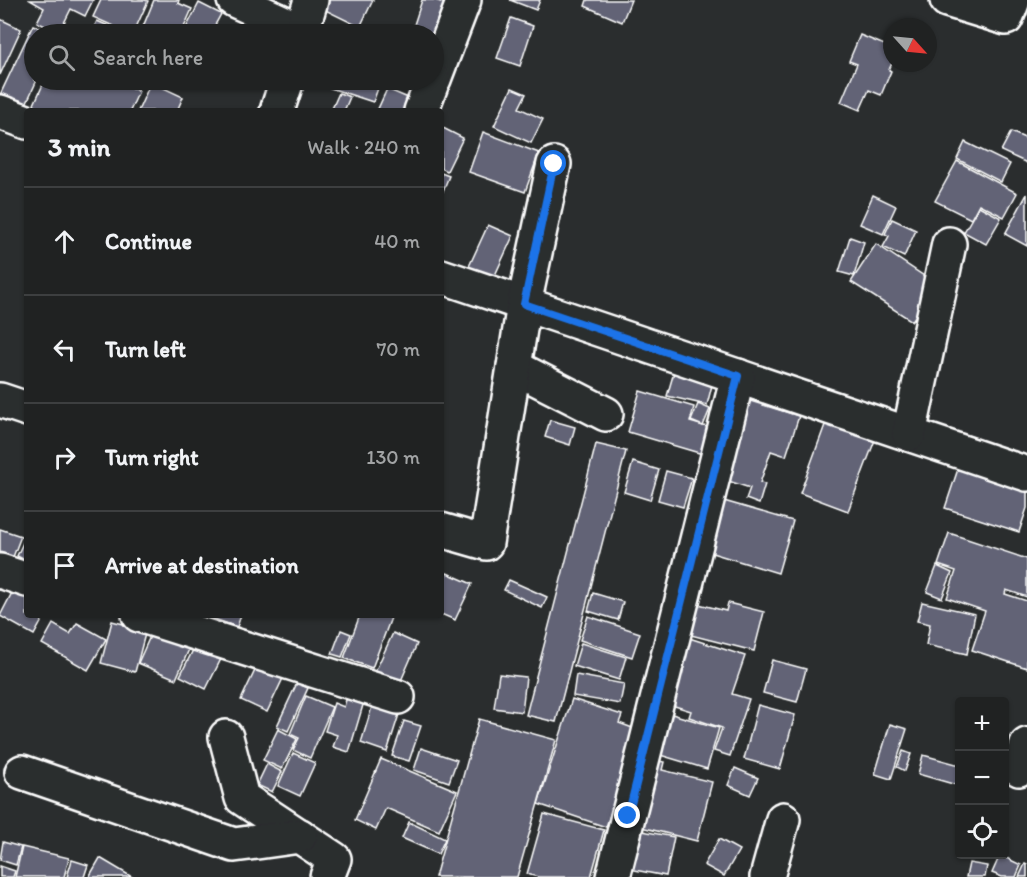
<!DOCTYPE html>
<meta charset="utf-8">
<style>
body{margin:0;font-family:Itim,sans-serif;background:#282a2a;color:#f1f3f6}
.controls{position:absolute;right:18px;bottom:18px;display:grid;overflow:hidden;border-radius:6px;box-shadow:0 2px 4px #0004}
.controls button{width:54px;height:54px;display:grid;place-items:center;padding:0;border:0;border-bottom:2px solid #3d3f40;background:#202222;color:#f1f3f6;font:30px sans-serif}
.compass{position:absolute;left:883px;top:18px;width:54px;height:54px;border-radius:50%;background:#202222;box-shadow:0 2px 4px #0004;rotate:117deg}
.stop{position:absolute;width:18px;height:18px;margin:-14px;border:4px solid #1a73e8;border-radius:50%;background:#fff}
.stop.end{background:#1a73e8;border-color:#fff;box-shadow:0 2px 6px #0008}
.list{margin:0;padding:0;list-style:none}
h2{display:flex;justify-content:space-between;align-items:center;height:78px;margin:0;padding:0 24px;font-size:26px}
h2 small{font-size:20px;font-weight:400;color:#a2a4a5}
.list li{display:grid;grid-template-columns:39px 1fr auto;gap:18px;align-items:center;box-sizing:border-box;height:108px;padding:0 24px;border-top:2px solid #3d3f40}
.list b{display:block;font-size:22px;white-space:nowrap}
.list em{font-size:20px;font-style:normal;color:#a2a4a5}
.icon{flex:none;width:33px;height:33px;fill:none;stroke:currentColor;stroke-width:2;stroke-linecap:round;stroke-linejoin:round}
.map{position:relative;flex:none;width:1027px;height:877px;overflow:hidden}
.search{position:absolute;background:#202222;box-shadow:0 2px 4px #0004;left:24px;top:24px;width:420px;height:66px;display:flex;align-items:center;gap:15px;box-sizing:border-box;padding:0 21px;border-radius:33px;color:#a2a4a5;font-size:22px}
.panel{position:absolute;background:#202222;box-shadow:0 2px 4px #0004;left:24px;top:108px;width:420px;height:510px;border-radius:6px}
.map>svg:first-child{display:block}
</style>
<div class="map">
<svg width="1027" height="877" viewBox="0 0 1027 877">
<rect width="100%" height="100%" fill="#2a2d2e"/>
<filter id="ink" filterUnits="userSpaceOnUse"><feTurbulence type="fractalNoise" baseFrequency=".0167" numOctaves="2"/><feDisplacementMap in="SourceGraphic" scale="12" xChannelSelector="R" yChannelSelector="G"/><feConvolveMatrix kernelMatrix="1 2 1 2 8 2 1 2 1" color-interpolation-filters="sRGB"/></filter>
<g filter="url(#ink)">
<g fill="#626476" stroke="#fff" stroke-width="1.5">
<polygon points="30,0 93,0 85,16 71,9 59,33 37,22 44,8"/>
<polygon points="101,0 145,0 148,1 133,34 131,34 93,17"/>
<polygon points="154,0 179,0 178,3 192,9 181,34 140,34"/>
<polygon points="317,0 373,0 360,27 315,5"/>
<polygon points="422,0 435,0 455,7 434,34 411,34"/>
<polygon points="510,0 540,0 536,10"/>
<polygon points="587,0 631,0 622,22 585,6"/>
<polygon points="199,3 221,14 210,34 183,34"/>
<polygon points="511,18 533,26 520,66 497,58"/>
<polygon points="0,19 21,29 0,75"/>
<polygon points="97,21 127,34 91,34"/>
<polygon points="33,25 54,34 34,34 34,80 37,80 21,115 0,105 0,95"/>
<polygon points="221,27 236,34 217,34"/>
<polygon points="860,35 892,48 892,63 889,70 891,71 881,95 869,90 860,110 841,102 857,64 849,61"/>
<polygon points="45,80 118,80 117,82 139,91 130,111 31,111"/>
<polygon points="306,80 381,80 373,102"/>
<polygon points="151,82 183,97 177,111 138,111"/>
<polygon points="512,88 526,94 519,108 543,119 531,143 494,126"/>
<polygon points="387,89 420,103 417,111 377,111"/>
<polygon points="339,93 350,97 344,111 331,111"/>
<polygon points="441,127 463,138 447,171 441,168"/>
<polygon points="483,132 539,153 525,192 469,172"/>
<polygon points="1011,132 1027,139 1027,163 1001,151"/>
<polygon points="965,142 1010,164 1001,182 957,159"/>
<polygon points="957,161 1017,193 1004,217 979,204 971,219 935,201"/>
<polygon points="441,173 449,176 441,196"/>
<polygon points="1027,194 1027,246 1005,234"/>
<polygon points="873,195 896,206 883,234 860,224"/>
<polygon points="979,206 1001,218 986,244 964,232"/>
<polygon points="892,219 916,230 904,257 883,247 889,236 885,234"/>
<polygon points="488,225 513,236 490,286 465,275"/>
<polygon points="850,237 864,242 854,276 839,272"/>
<polygon points="876,244 936,284 912,321 851,282"/>
<polygon points="674,372 713,381 707,405 667,396"/>
<polygon points="640,391 694,407 690,422 714,429 706,455 628,432"/>
<polygon points="744,399 799,416 786,456 771,451 760,483 765,484 759,504 746,499 750,488 719,478"/>
<polygon points="698,404 710,409 703,426 691,421"/>
<polygon points="829,414 878,432 848,511 800,493"/>
<polygon points="550,420 575,427 570,445 545,437"/>
<polygon points="596,444 626,451 556,722 526,715"/>
<polygon points="961,460 1027,482 1027,508 1019,532 945,508"/>
<polygon points="633,462 659,470 650,500 624,492"/>
<polygon points="666,471 692,478 683,507 658,500"/>
<polygon points="717,499 793,521 778,573 702,550"/>
<polygon points="0,529 21,536 13,557 0,552"/>
<polygon points="949,533 1027,559 1027,597 1006,590 1005,594 1027,601 1027,668 972,650 985,611 947,598 956,571 938,565"/>
<polygon points="27,534 27,561 17,556"/>
<polygon points="937,566 952,573 942,598 927,592"/>
<polygon points="447,573 472,584 455,620 441,614 441,585"/>
<polygon points="509,580 547,597 542,608 504,590"/>
<polygon points="17,583 27,588 27,615 45,615 34,635 0,616"/>
<polygon points="593,593 623,602 618,620 588,611"/>
<polygon points="687,601 726,611 728,603 764,612 754,651 679,632"/>
<polygon points="922,602 975,614 967,654 926,645 930,624 917,621"/>
<polygon points="203,615 241,615 237,627"/>
<polygon points="360,615 392,615 372,668 344,658"/>
<polygon points="588,616 640,633 632,657 580,640"/>
<polygon points="112,621 146,630 135,672 101,663"/>
<polygon points="77,623 106,639 88,670 42,644 53,624 70,634"/>
<polygon points="156,623 193,640 176,679 138,663"/>
<polygon points="341,630 351,634 342,657 332,654"/>
<polygon points="393,633 417,644 400,683 375,672"/>
<polygon points="680,635 745,656 732,694 749,699 730,756 714,751 722,728 689,717 691,711 668,704"/>
<polygon points="197,642 223,655 206,689 180,676"/>
<polygon points="581,643 626,657 619,680 574,666"/>
<polygon points="772,660 806,669 797,702 763,693"/>
<polygon points="259,662 285,674 267,712 241,700"/>
<polygon points="499,674 526,677 522,712 494,708"/>
<polygon points="576,675 624,684 620,704 573,696"/>
<polygon points="297,683 308,688 288,731 277,726"/>
<polygon points="349,689 366,695 349,752 333,747 337,735 325,731 334,703 344,707"/>
<polygon points="306,696 332,707 310,758 293,750 299,738 290,734"/>
<polygon points="572,699 622,715 619,723 638,730 606,827 538,804"/>
<polygon points="374,700 401,708 387,752 361,743"/>
<polygon points="758,705 795,715 780,769 744,759"/>
<polygon points="672,714 719,728 707,769 660,755"/>
<polygon points="479,719 556,740 517,877 435,877"/>
<polygon points="404,721 421,726 409,761 392,756"/>
<polygon points="890,724 907,729 891,779 875,774"/>
<polygon points="278,729 297,739 282,769 263,760"/>
<polygon points="421,748 457,760 449,782 414,770"/>
<polygon points="903,751 911,754 905,771 897,767"/>
<polygon points="293,753 315,763 300,796 278,786"/>
<polygon points="923,755 960,765 960,786 918,774"/>
<polygon points="381,759 457,791 439,831 386,808 376,830 355,820"/>
<polygon points="649,759 664,762 662,770 712,782 697,841 633,825"/>
<polygon points="267,764 282,772 272,792 257,785"/>
<polygon points="735,768 758,778 750,795 728,785"/>
<polygon points="544,814 604,830 591,877 538,877 527,874"/>
<polygon points="409,822 445,839 438,854 402,838"/>
<polygon points="632,829 674,837 666,876 624,868"/>
<polygon points="719,839 739,850 724,876 704,865"/>
<polygon points="3,842 21,847 16,865 0,860"/>
<polygon points="22,847 69,858 64,877 15,877"/>
<polygon points="1000,855 1021,865 1016,877 1002,877 992,873"/>
<polygon points="100,858 132,877 89,877"/>
<polygon points="72,860 88,865 84,877 67,877"/>
<polygon points="969,863 987,866 985,877 966,877"/>
<polygon points="1025,864 1027,865 1027,877 1019,877"/>
<polygon points="0,866 15,871 13,877 0,877"/>
</g>
<g fill="none" stroke-linecap="round" stroke-linejoin="round">
<g stroke="#fff" stroke-width="38">
<g id="minor">
<polyline points="234,0 302,31"/>
<polyline points="947,0 1006,18 1013,0"/>
<polyline points="301,34 311,0"/>
<polyline points="434,79 464,0"/>
<polyline points="277,111 287,80"/>
<polyline points="421,111 433,80"/>
<polyline points="0,112 27,122"/>
<polyline points="441,276 1027,474"/>
<polyline points="514,367 606,414"/>
<polyline points="0,400 27,409"/>
<polyline points="909,434 949,244"/>
<polyline points="441,530 486,543 524,304 554,164"/>
<polyline points="0,571 27,580"/>
<polyline points="139,615 398,697"/>
<polyline points="226,737 242,798 334,859 327,877"/>
<polyline points="1019,769 1027,745"/>
<polyline points="22,772 234,845 300,836"/>
<polyline points="613,877 738,376"/>
<polyline points="767,877 783,819"/>
</g>
</g>
<use href="#minor" stroke="#2a2d2e" stroke-width="33"/>
</g>
</g>
<g fill="none" stroke-linecap="round" stroke-linejoin="round" filter="url(#ink)">
<polyline stroke="#1a73e8" stroke-width="8" points="554,164 524,304 738,376 628,816"/>
</g>
</svg>
<div class="controls">
<button>+</button>
<button>−</button>
<button><svg class="icon" aria-label="locate" viewBox="0 0 24 24"><circle cx="12" cy="12" r="6"/><path d="M12 2v4M12 18v4M2 12h4M18 12h4"/></svg></button>
</div>
<svg class="compass" viewBox="-18 -18 36 36"><path d="M0-13l5 13h-10z" fill="#e53935"/><path d="M0 13l5-13h-10z" fill="#a2a4a5"/></svg>
<div class="stop" style="left:554px;top:164px"></div>
<div class="stop end" style="left:628px;top:816px"></div>
<div class="search"><svg class="icon" aria-label="search" viewBox="0 0 24 24"><circle cx="10" cy="10" r="6"/><path d="M15 15l6 6"/></svg>Search here</div>
<section class="panel">
<h2>3 min<small>Walk · 240 m</small></h2>
<ul class="list">
<li><svg class="icon" aria-label="ahead" viewBox="0 0 24 24"><path d="M12 20V5M6 11l6-6 6 6"/></svg><div><b>Continue</b></div><em>40 m</em></li>
<li><svg class="icon" aria-label="left" viewBox="0 0 24 24"><path d="M17 20v-9H6M10 6l-5 5 5 5"/></svg><div><b>Turn left</b></div><em>70 m</em></li>
<li><svg class="icon" aria-label="right" viewBox="0 0 24 24"><path d="M7 20v-9h11M14 6l5 5-5 5"/></svg><div><b>Turn right</b></div><em>130 m</em></li>
<li><svg class="icon" aria-label="arrive" viewBox="0 0 24 24"><path d="M6 21V4h12l-3 4 3 4H6"/></svg><div><b>Arrive at destination</b></div></li>
</ul>
</section>
</div>
